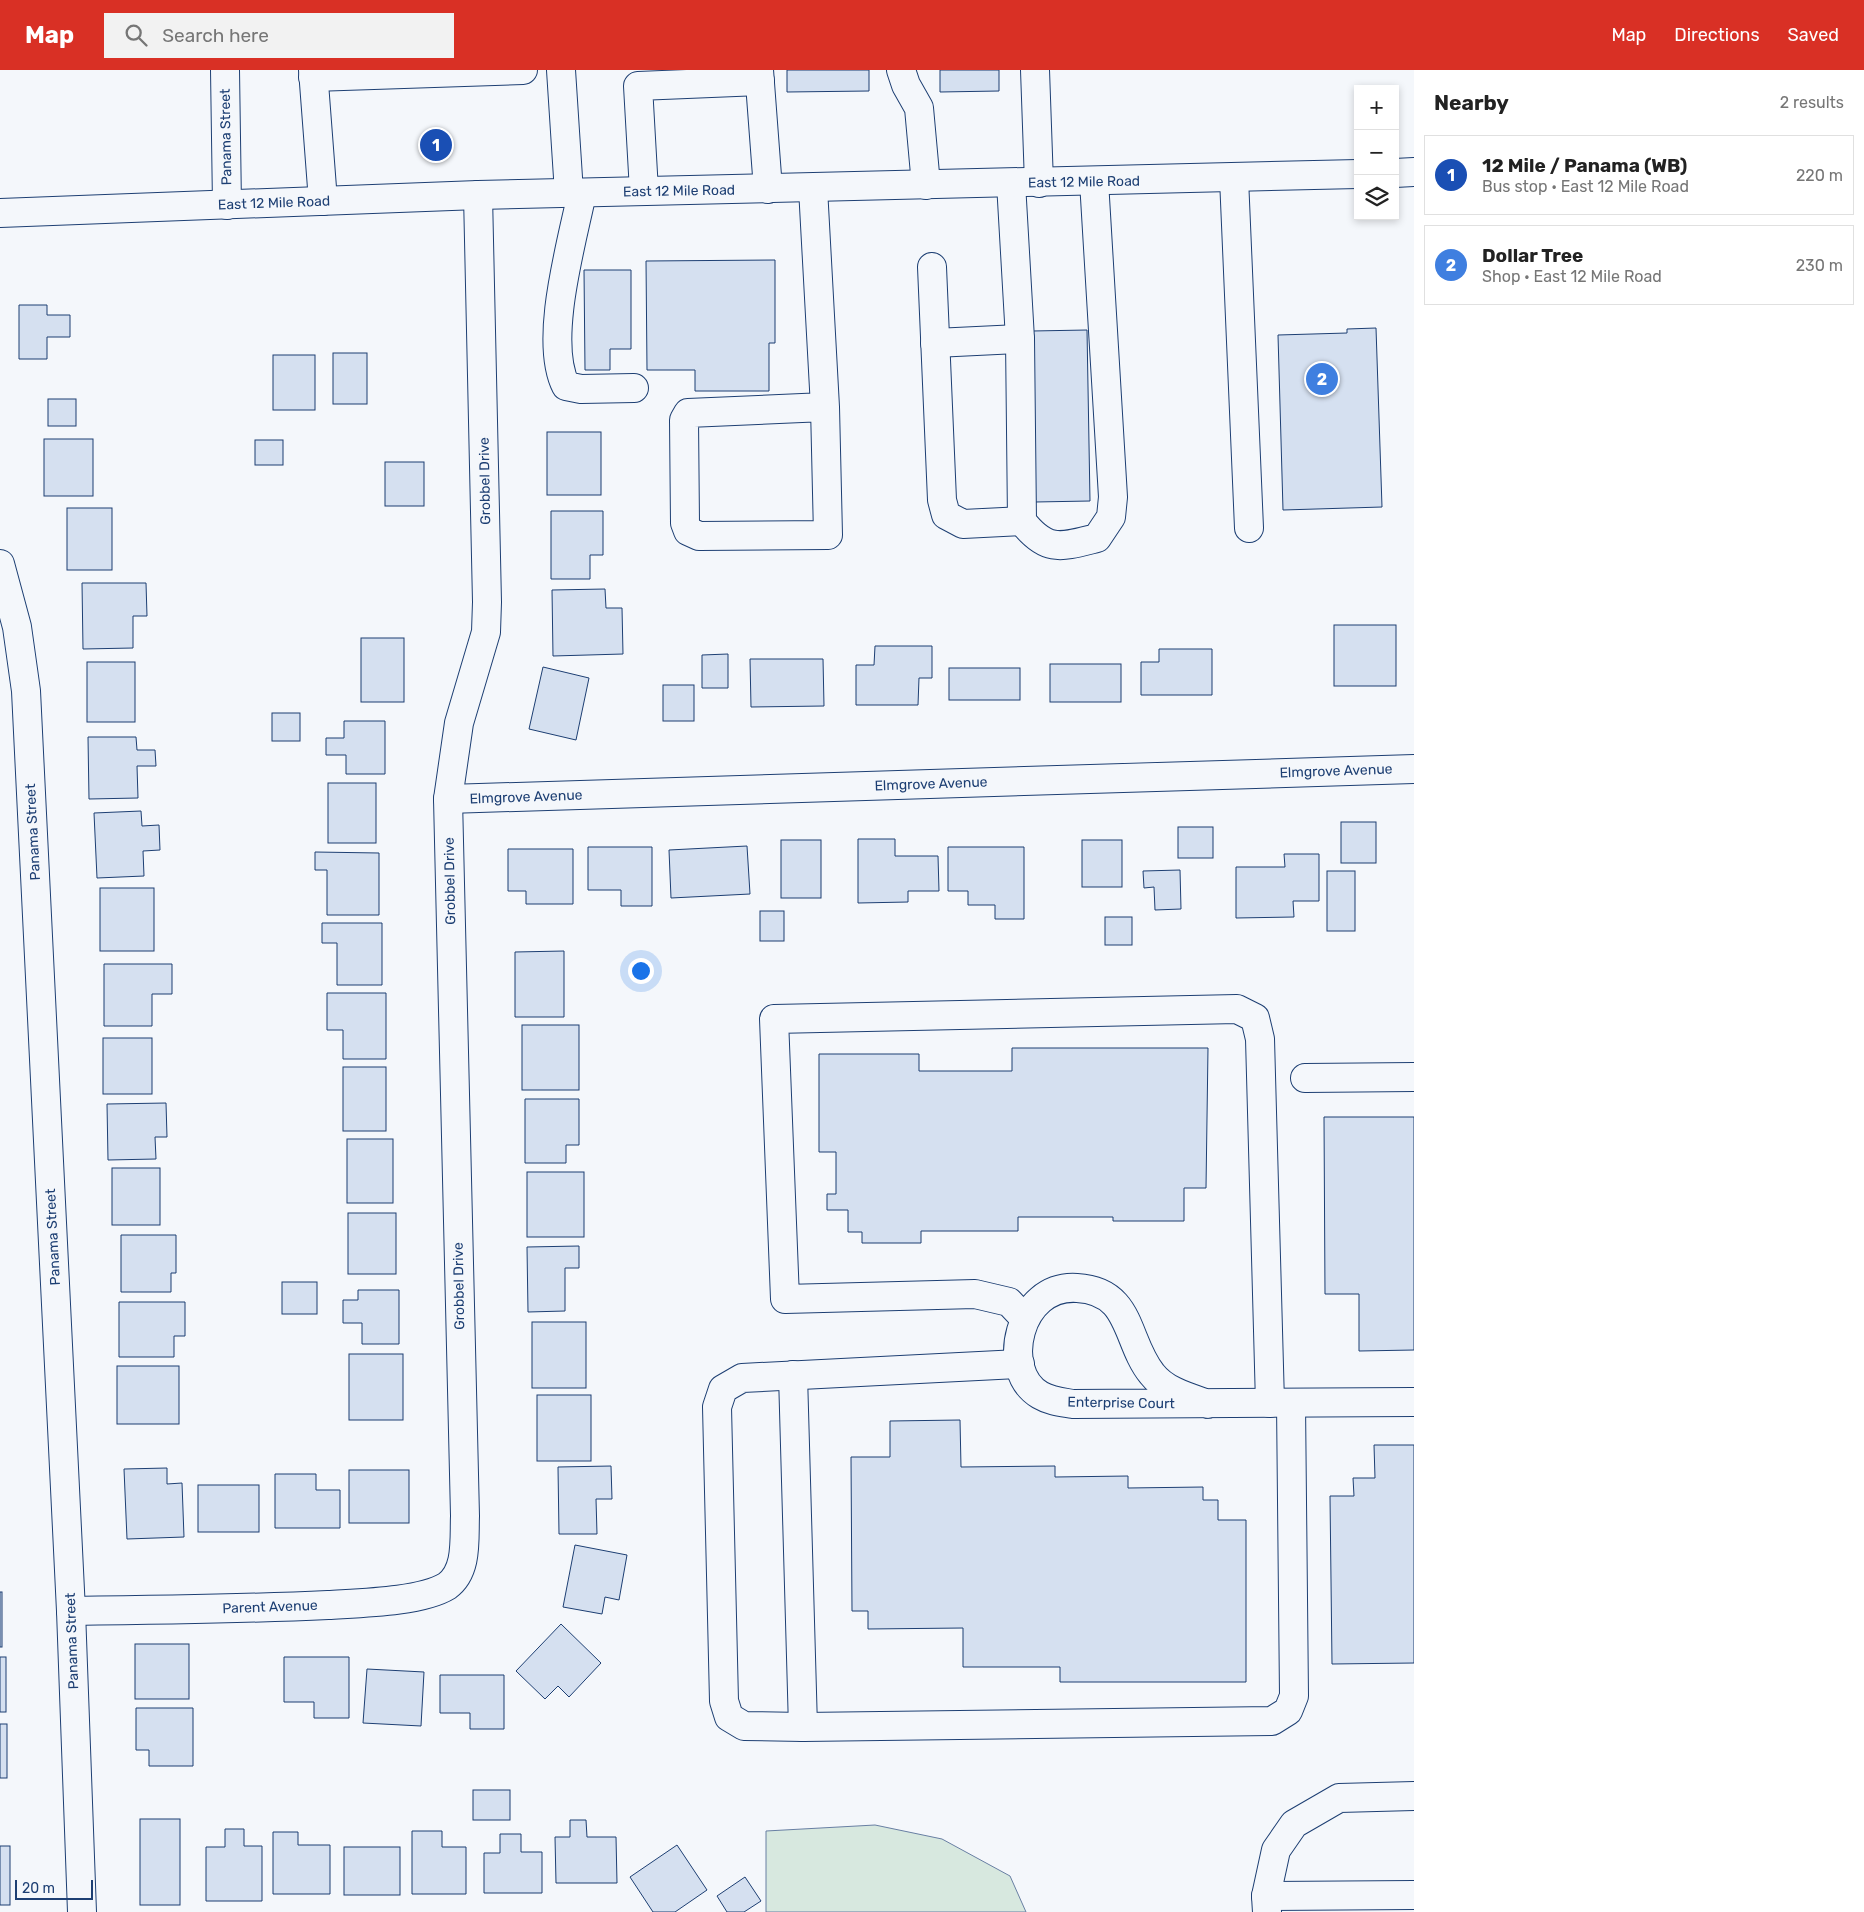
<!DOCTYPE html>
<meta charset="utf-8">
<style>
body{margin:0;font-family:Rubik,sans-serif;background:#f2f2f2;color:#222}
.controls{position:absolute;right:15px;top:15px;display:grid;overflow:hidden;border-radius:0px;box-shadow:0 2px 8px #0003}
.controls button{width:45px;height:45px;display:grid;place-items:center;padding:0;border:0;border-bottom:1px solid #e0e0e0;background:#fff;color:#222;font:25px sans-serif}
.scale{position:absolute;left:15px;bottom:12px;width:78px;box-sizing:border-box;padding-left:5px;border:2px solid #1d3f73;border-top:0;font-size:14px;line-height:18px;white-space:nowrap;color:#1d3f73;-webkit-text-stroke:4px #f4f7fb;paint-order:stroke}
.you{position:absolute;left:640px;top:900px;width:18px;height:18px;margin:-12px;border:4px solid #fff;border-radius:50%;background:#1a73e8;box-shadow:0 0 0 8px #1a73e833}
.badge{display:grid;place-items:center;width:32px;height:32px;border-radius:50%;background:#d93025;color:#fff;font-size:16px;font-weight:700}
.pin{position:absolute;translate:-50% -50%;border:2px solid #fff;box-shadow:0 1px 5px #0006}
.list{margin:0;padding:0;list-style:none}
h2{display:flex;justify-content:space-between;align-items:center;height:65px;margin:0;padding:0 20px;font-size:21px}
h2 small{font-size:16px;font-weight:400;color:#767676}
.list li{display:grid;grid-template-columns:32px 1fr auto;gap:15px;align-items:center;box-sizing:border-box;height:80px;margin:0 10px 10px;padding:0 10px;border:1px solid #e0e0e0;border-radius:0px}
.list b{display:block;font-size:19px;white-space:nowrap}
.list p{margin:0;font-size:16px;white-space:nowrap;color:#767676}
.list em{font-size:16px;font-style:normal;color:#767676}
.icon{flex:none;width:28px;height:28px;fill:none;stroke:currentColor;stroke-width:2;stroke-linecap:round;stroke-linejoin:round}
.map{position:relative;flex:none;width:1414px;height:1842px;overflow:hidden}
header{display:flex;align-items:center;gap:30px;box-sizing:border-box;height:70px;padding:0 25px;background:#d93025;color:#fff}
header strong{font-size:24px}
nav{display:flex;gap:28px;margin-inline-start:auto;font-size:18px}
.search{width:350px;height:45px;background:#f2f2f2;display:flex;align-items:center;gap:12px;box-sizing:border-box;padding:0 18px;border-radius:0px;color:#767676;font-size:19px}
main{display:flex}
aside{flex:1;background:#fff}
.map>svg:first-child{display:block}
</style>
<header>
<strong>Map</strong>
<div class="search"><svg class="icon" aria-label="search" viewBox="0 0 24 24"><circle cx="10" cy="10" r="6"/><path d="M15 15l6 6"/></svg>Search here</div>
<nav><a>Map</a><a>Directions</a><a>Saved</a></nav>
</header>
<main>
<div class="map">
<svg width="1414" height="1842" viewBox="0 0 1414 1842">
<rect width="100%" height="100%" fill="#f4f7fb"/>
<polygon fill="#d7e8df" stroke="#687fa3" points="875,1755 942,1769 1010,1806 1026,1842 766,1842 766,1761"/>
<g fill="#d5e0f0" stroke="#1d3f73">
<polygon points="787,0 869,0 869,21 787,22"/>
<polygon points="940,0 999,0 999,21 940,22"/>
<polygon points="775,190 775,273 769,273 769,321 695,321 695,300 647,300 646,191"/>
<polygon points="584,200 631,200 631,279 610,279 610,300 585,300"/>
<polygon points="19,235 47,235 47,245 70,245 70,267 47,267 47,289 19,289"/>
<polygon points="1376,258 1382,437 1283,440 1278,265 1347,263 1347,259"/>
<polygon points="1087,260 1090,431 1035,432 1032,261"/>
<rect x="333" y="283" width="34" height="51"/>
<rect x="273" y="285" width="42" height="55"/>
<rect x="48" y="329" width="28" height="27"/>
<rect x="547" y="362" width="54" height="63"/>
<rect x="44" y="369" width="49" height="57"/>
<rect x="255" y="370" width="28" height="25"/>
<rect x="385" y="392" width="39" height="44"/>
<rect x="67" y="438" width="45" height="62"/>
<polygon points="551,441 603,441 603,485 590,485 590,509 551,509"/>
<polygon points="82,513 146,513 147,546 133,546 133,578 83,579"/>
<polygon points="605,519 606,538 622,538 623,584 553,586 552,520"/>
<rect x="1334" y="555" width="62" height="61"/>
<rect x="361" y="568" width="43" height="64"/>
<polygon points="875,576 932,576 932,608 919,608 918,635 856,635 856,595 874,595"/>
<polygon points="1159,579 1212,579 1212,625 1141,625 1141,592 1159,592"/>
<polygon points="728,584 728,618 702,618 702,585"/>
<polygon points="750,589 823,589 824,636 751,637"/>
<rect x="87" y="592" width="48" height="60"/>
<rect x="1050" y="594" width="71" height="38"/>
<polygon points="543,597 589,608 576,670 529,659"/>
<rect x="949" y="598" width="71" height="32"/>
<rect x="663" y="615" width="31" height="36"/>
<rect x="272" y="643" width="28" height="28"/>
<polygon points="344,651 385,651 385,704 346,704 346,685 326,685 326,668 344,668"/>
<polygon points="88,667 136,667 137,680 155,680 156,696 137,696 138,728 89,729"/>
<rect x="328" y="713" width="48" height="60"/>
<polygon points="141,741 142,756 159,755 160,780 143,781 144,806 97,808 94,743"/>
<rect x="1341" y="752" width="35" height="41"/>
<rect x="1178" y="757" width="35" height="31"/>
<polygon points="858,769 895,769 895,786 938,786 939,821 908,821 908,832 858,833"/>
<rect x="781" y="770" width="40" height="58"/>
<rect x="1082" y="770" width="40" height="47"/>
<polygon points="747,776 750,824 671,828 669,780"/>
<polygon points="588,777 652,777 652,836 621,836 621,820 588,820"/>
<polygon points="948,777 1024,777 1024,849 995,849 995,835 968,835 968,821 948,821"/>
<polygon points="508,779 573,779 573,834 526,834 526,821 508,821"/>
<polygon points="315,782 379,783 379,845 327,845 327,800 315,800"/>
<polygon points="1284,784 1319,784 1319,831 1293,831 1294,847 1236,848 1236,797 1285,797"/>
<polygon points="1180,800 1181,839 1155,840 1154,817 1144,818 1143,801"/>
<rect x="1327" y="801" width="28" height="60"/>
<rect x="100" y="818" width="54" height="63"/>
<rect x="760" y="841" width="24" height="30"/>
<rect x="1105" y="847" width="27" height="28"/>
<polygon points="322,853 382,853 382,915 337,915 337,873 322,873"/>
<polygon points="564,881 564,947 515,947 515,882"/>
<polygon points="104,894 172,894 172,924 152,924 152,956 104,956"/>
<polygon points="327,923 386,923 386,989 343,989 343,960 327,960"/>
<rect x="522" y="955" width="57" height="65"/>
<rect x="103" y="968" width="49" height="56"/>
<polygon points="1012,978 1208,978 1206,1118 1184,1118 1184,1151 1113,1151 1113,1147 1018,1147 1018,1161 921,1161 921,1173 862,1173 862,1162 848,1162 848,1140 827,1140 827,1124 836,1124 836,1082 819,1082 819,984 919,984 919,1001 1012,1001"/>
<rect x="343" y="997" width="43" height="64"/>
<polygon points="525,1029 579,1029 579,1075 566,1075 566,1093 525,1093"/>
<polygon points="166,1033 167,1067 155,1067 156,1089 108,1090 107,1034"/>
<polygon points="1324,1047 1414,1047 1414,1280 1359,1281 1359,1224 1325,1224"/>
<rect x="347" y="1069" width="46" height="64"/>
<rect x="112" y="1098" width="48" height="57"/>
<rect x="527" y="1102" width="57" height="65"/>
<rect x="348" y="1143" width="48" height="61"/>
<polygon points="121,1165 176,1165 176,1203 171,1203 171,1222 121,1222"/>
<polygon points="579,1176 579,1198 565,1198 565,1241 528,1242 527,1177"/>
<rect x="282" y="1212" width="35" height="32"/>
<polygon points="358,1220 399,1220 399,1274 362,1274 362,1253 343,1253 343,1230 358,1230"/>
<polygon points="119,1232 185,1232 185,1266 174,1266 174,1287 119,1287"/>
<rect x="532" y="1252" width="54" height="66"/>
<rect x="349" y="1284" width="54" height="66"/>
<rect x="117" y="1296" width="62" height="58"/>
<rect x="537" y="1325" width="54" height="66"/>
<polygon points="960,1350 961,1397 1055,1396 1055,1407 1128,1406 1128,1418 1203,1417 1203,1430 1218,1430 1218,1450 1246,1450 1246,1612 1060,1612 1060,1597 963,1597 963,1558 868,1559 868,1541 852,1541 851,1387 890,1387 890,1351"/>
<polygon points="1374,1375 1414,1375 1414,1593 1332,1594 1330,1426 1354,1426 1353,1408 1375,1408"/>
<polygon points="611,1396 612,1429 596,1429 597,1464 559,1464 558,1397"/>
<polygon points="167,1398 167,1414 182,1413 184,1467 127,1469 124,1399"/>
<rect x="349" y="1400" width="60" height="53"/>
<polygon points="275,1404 316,1404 316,1420 340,1420 340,1458 275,1458"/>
<rect x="198" y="1415" width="61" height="47"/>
<polygon points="575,1475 627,1485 619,1530 605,1527 602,1544 563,1537"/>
<rect x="0" y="1522" width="2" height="55"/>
<polygon points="561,1554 601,1593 569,1627 558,1616 545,1629 516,1601"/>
<rect x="135" y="1574" width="54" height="55"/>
<rect x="0" y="1587" width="6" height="55"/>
<polygon points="284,1587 349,1587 349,1648 314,1648 314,1632 284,1632"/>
<polygon points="367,1599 424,1602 421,1656 363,1653"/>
<polygon points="440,1605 504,1605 504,1659 470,1659 470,1643 440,1643"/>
<polygon points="136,1638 193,1638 193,1696 149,1696 149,1680 136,1680"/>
<rect x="0" y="1654" width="7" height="54"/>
<rect x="473" y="1720" width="37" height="30"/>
<rect x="140" y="1749" width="40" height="86"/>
<polygon points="570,1750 586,1750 587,1767 616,1767 617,1813 556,1813 555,1767 570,1767"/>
<polygon points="225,1759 244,1759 244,1776 262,1776 262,1831 206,1831 206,1777 225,1777"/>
<polygon points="412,1761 442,1761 442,1777 466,1777 466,1824 412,1824"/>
<polygon points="273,1762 298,1762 298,1775 330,1775 330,1824 273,1824"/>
<polygon points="500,1764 521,1764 521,1782 542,1782 542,1823 484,1823 484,1783 500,1783"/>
<polygon points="677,1775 707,1820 675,1842 653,1842 630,1807"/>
<rect x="0" y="1776" width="10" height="59"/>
<rect x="344" y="1777" width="56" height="48"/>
<polygon points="745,1807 761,1831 744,1842 727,1842 717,1826"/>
</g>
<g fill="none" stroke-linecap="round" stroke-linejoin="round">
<g stroke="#1d3f73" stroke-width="30">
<g id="minor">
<polyline points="225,0 227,135"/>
<polyline points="313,0 323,131"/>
<polyline points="561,0 569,123"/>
<polyline points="759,0 768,119"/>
<polyline points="901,0 906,15 919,38 926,115"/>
<polyline points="1035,0 1039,113"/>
<polyline points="313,7 523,0"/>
<polyline points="1234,108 1249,458"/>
<path d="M1011,113L1020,269L1022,451C1047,483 1061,477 1097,468L1111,447L1113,427L1094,111"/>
<polyline points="813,118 825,337 828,465 699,466 688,461 685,453 684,350 688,343 825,337"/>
<polyline points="644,121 638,16 760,11"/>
<path d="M582,123C572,172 543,271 566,316L581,319L634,318"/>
<polyline points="932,197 942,430 946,445 963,454 1022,451"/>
<polyline points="935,273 1020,269"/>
<polyline points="0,494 17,557 26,621 71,1541 82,1842"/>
<polyline points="448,729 1414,699"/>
<polyline points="1305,1008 1414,1007"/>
<polyline points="1025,1249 1009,1232 975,1224 785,1229 774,949 1237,939 1255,948 1260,969 1270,1333"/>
<polyline points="1020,1294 742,1308 723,1319 717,1337 724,1631 729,1647 744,1656 803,1657 1272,1651 1288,1641 1294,1626 1291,1333"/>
<polyline points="793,1305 803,1657"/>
<path d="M1208,1334C1188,1327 1165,1321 1152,1304C1125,1271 1133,1221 1077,1218C1018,1214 999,1301 1040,1325C1050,1331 1061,1332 1073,1334L1414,1332"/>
<path d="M71,1541C157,1540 242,1539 328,1535C359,1533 421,1532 447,1516C468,1501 464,1469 465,1446L448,729L459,653L486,562L487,532L478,125"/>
<polyline points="1266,1826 1414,1825"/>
<polyline points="1267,1842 1266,1826 1276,1780 1294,1754 1339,1728 1414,1726"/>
</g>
</g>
<g stroke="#1d3f73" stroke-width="30">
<g id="major">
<polyline points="1395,103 1414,102"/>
<polyline points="0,143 478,125 1358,104"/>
</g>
</g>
<use href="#minor" stroke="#f4f7fb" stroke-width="28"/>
<use href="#major" stroke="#f4f7fb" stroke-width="28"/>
</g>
<g text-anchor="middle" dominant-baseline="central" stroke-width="4" stroke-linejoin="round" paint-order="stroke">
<g font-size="14" fill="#1d3f73" stroke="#f4f7fb">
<text transform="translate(226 67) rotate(-91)">Panama Street</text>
<text transform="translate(1084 112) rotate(-1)">East 12 Mile Road</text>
<text transform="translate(679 121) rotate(-1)">East 12 Mile Road</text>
<text transform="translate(274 133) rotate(-2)">East 12 Mile Road</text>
<text transform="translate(485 411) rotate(-91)">Grobbel Drive</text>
<text transform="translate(1336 701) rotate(-2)">Elmgrove Avenue</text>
<text transform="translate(931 714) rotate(-2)">Elmgrove Avenue</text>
<text transform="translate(526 727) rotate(-2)">Elmgrove Avenue</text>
<text transform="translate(33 762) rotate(-93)">Panama Street</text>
<text transform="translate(450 811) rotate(-91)">Grobbel Drive</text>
<text transform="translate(53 1167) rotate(-93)">Panama Street</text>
<text transform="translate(459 1216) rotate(-91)">Grobbel Drive</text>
<text transform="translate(1121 1333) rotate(1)">Enterprise Court</text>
<text transform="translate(270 1537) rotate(-2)">Parent Avenue</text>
<text transform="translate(72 1571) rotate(-92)">Panama Street</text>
</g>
</g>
</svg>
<div class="controls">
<button>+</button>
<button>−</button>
<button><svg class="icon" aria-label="layers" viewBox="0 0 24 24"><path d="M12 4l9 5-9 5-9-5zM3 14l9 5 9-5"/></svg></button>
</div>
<div class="scale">20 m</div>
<div class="you"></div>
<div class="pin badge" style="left:436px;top:75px;background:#1a4fb4">1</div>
<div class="pin badge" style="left:1322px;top:309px;background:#3f7fe0">2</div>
</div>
<aside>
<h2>Nearby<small>2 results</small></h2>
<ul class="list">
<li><span class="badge" style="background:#1a4fb4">1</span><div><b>12 Mile / Panama (WB)</b><p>Bus stop · East 12 Mile Road</p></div><em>220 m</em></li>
<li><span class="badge" style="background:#3f7fe0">2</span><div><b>Dollar Tree</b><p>Shop · East 12 Mile Road</p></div><em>230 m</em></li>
</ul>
</aside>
</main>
